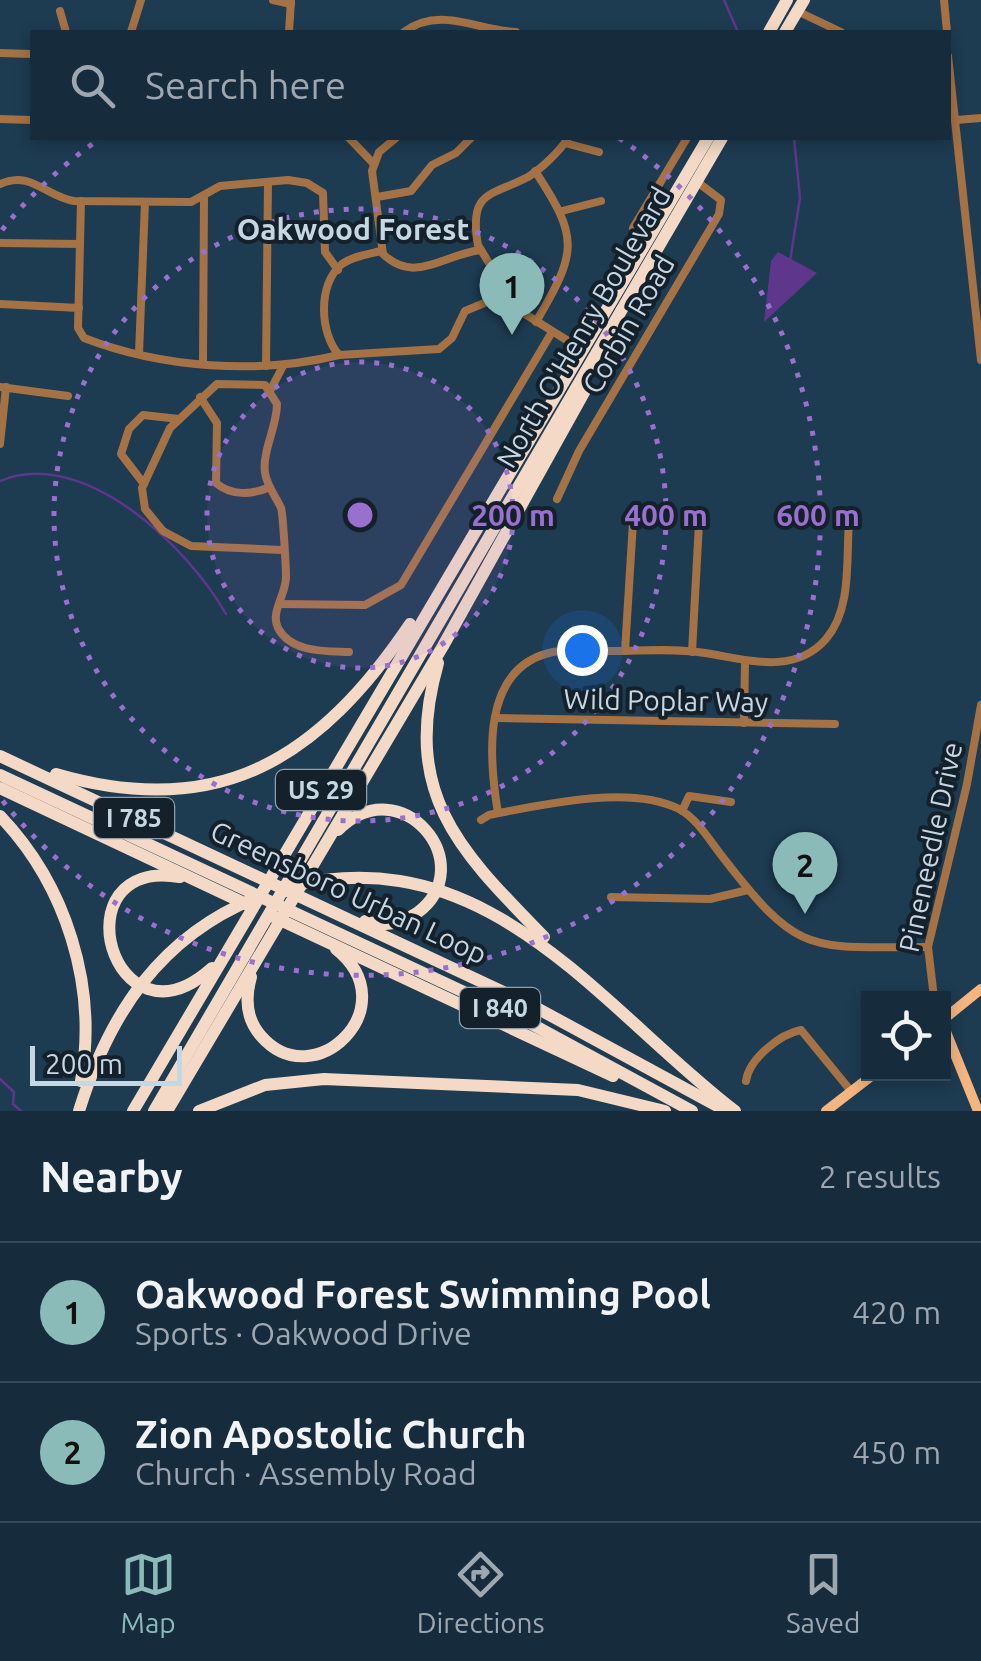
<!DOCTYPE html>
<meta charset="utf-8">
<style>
body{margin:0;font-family:Ubuntu,sans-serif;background:#1f3444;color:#f1f3f6}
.controls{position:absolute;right:30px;bottom:30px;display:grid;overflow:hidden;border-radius:0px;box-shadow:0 5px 15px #0003}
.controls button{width:90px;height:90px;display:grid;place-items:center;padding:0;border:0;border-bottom:2px solid #354857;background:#162c3d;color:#f1f3f6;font:50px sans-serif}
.scale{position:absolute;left:30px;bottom:25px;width:152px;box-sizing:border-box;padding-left:10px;border:5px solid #c6d7e4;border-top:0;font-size:28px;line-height:35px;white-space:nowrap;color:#c6d7e4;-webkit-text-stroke:8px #14212b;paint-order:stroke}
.you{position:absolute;left:582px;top:650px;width:35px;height:35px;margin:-25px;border:8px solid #fff;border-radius:50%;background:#1a73e8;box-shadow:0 0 0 15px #1a73e833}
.badge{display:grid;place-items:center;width:65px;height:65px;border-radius:50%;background:#8bbbb9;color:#111;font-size:32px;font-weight:700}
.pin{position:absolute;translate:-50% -82px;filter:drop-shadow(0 2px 5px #0008)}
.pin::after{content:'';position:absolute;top:52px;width:35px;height:30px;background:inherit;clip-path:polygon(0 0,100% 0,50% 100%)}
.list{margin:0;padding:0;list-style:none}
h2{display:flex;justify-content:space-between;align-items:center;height:130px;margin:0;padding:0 40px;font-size:42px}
h2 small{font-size:32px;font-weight:400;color:#9ea7b0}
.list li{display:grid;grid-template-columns:65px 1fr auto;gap:30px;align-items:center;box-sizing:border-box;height:140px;padding:0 40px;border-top:2px solid #354857}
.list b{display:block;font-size:38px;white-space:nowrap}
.list p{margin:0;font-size:32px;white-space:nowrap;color:#9ea7b0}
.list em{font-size:32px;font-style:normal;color:#9ea7b0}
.icon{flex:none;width:55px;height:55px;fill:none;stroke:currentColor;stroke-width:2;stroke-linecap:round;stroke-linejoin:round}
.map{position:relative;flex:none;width:981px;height:1111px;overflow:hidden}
.search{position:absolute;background:#162c3d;box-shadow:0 5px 15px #0003;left:30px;right:30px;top:30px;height:110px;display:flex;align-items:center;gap:25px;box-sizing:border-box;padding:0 35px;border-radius:0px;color:#9ea7b0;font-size:38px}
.sheet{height:410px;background:#162c3d}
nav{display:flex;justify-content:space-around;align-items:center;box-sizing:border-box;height:140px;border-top:2px solid #354857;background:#162c3d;font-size:28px;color:#9ea7b0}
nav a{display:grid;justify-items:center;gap:5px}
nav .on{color:#8bbbb9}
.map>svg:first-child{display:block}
</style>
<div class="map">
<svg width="981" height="1111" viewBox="0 0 981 1111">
<rect width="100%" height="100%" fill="#1d3b51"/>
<polygon fill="#5e378d" points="778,252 817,273 764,322 771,261"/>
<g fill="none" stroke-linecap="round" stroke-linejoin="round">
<g stroke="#5e378d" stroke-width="2.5">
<polyline points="724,0 738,32"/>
<polyline points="790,261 800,198 794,138"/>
<path d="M0,481C84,446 188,547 226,614"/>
<polyline points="0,1079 14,1092 13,1104 21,1111"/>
</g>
<g stroke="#a57245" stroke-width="8">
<polyline points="273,0 291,4"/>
<polyline points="944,0 947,32"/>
<polyline points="60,11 66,32"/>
<polyline points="797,11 841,32"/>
<polyline points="131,32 141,0"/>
<polyline points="289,32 291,0"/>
<path d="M404,32C440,5 478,31 516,32"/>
<polyline points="0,53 32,54"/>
<polyline points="948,56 981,360"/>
<polyline points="0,119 32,120"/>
<polyline points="956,120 981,118"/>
<polyline points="349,138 373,163"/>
<path d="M396,138L379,152L372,171L383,254C415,285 444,254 481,250"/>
<path d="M568,138C560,151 541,169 528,177C492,196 468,190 478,245L517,309L581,349"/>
<polyline points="565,143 599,152"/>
<path d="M535,171C580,239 577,252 536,322"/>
<path d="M0,184C31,170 46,197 74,201L191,202L220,186L288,180L307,183L323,193L325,252L338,270"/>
<polyline points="377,197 411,191 432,165 456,153 471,138"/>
<path d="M81,201L78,328L84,338C162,368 258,375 339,355"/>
<polyline points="562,211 601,201"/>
<polyline points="633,228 687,138"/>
<polyline points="0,243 80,244"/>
<path d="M381,251C369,254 353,256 342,264C317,284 320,334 339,355L439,349L452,338L465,311L506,294"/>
<polyline points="0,304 79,308"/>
<polyline points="139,354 145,202"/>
<polyline points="203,362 204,198"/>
<polyline points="266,366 268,182"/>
<polyline points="0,387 68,396"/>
<polyline points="271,389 283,366"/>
<path d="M200,397L217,423L216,483C231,496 252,495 270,487"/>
<polyline points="0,444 6,387"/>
<polyline points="144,484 121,454 129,429 143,415 179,419"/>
<polyline points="557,499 579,451 719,214 721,200 696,181"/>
<path d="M282,550L191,546L163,531L145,509L142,488L170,428L217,384L265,385L277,404C277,427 262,451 265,473C267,486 276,497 281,508C283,513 286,568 286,577C286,595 270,612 278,628C291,653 326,651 349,652"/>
<polyline points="280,604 365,605 401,585 552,332"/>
<polyline points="625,651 633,522"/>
<polyline points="692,652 699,523"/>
<polyline points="495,718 835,724"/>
<polyline points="744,723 745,663"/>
<polyline points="682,811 689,796 731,802"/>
<path d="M498,813C489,759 480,667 553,652C572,648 594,651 613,651C643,651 675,648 705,653C745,659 794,676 826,639C852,609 846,560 849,522"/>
<path d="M481,820L489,815C540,805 630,784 679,809C698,819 711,843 725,860C800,957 810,947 928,947"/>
<polyline points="611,897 710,899 748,890"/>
<polyline points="934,998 928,947 967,784 981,705"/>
<path d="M746,1081C749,1059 780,1034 801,1030L851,1091"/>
</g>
<g stroke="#f4b57f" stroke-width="10">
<polyline points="944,1019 981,989"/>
<polyline points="944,1027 978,1111"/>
<polyline points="826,1111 874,1074"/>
</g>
<g stroke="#f4dac6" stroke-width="12">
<polyline points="769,32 787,0"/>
<polyline points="785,32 804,0"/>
<path d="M438,663C401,794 459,850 544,937"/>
<polyline points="0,756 533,1006 721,1108"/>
<path d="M56,774C221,822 320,757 410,624"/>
<polyline points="0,775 526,1021 692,1111"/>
<polyline points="0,788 246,904"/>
<path d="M0,816C66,885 98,986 81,1081"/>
<path d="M338,830C401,767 482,865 417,913C401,924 383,927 365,921"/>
<path d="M180,877C57,856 112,1058 212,968"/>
<path d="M296,885C490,841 600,1007 735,1111"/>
<polyline points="274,917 613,1076"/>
<path d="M251,977C245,998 246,1019 261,1036C314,1097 408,1006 336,949"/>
<path d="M79,1111C109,1014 160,936 258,897"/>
<polyline points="133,1111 708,138"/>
<polyline points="154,1111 722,138"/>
<polyline points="167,1111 443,646 587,387"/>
<polyline points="199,1111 265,1085 324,1079 578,1090 665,1111"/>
</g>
</g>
<circle cx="360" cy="515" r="153" fill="#9970ce" fill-opacity=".12"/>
<g fill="none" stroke="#9970ce" stroke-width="5" stroke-dasharray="5 10">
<circle cx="360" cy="515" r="153"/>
<circle cx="360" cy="515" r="306"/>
<path d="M2 230A458 458 0 0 1 101 138M619 138A458 458 0 1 1 2 800"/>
</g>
<g text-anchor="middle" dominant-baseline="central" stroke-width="8" stroke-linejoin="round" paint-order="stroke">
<g fill="#14212b" stroke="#91a0ac" stroke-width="2.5">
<rect x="276" y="770" width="90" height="40" rx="8"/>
<rect x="94" y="798" width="80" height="40" rx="8"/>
<rect x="460" y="988" width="80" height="40" rx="8"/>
</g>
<g font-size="25" font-weight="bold" fill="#c6d7e4">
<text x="321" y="790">US 29</text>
<text x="134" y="818">I 785</text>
<text x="500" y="1008">I 840</text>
</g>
<g font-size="28" fill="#c6d7e4" stroke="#14212b">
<text transform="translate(628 324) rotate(-60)">Corbin Road</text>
<text transform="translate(583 327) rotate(-60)">North O'Henry Boulevard</text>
<text transform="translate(666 700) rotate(1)">Wild Poplar Way</text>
<text transform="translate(930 847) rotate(-78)">Pineneedle Drive</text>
<text transform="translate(349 892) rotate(25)">Greensboro Urban Loop</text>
</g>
<g font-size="30" font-weight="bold" fill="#c6d7e4" stroke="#14212b">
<text x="353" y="229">Oakwood Forest</text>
</g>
</g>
<circle cx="360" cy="515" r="15" fill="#9970ce" stroke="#14212b" stroke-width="5"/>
<g font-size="30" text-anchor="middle" font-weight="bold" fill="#9970ce" stroke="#14212b" stroke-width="8" stroke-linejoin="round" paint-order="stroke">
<text x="513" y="526">200 m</text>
<text x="666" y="526">400 m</text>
<text x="818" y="526">600 m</text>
</g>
</svg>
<div class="controls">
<button><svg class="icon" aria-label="locate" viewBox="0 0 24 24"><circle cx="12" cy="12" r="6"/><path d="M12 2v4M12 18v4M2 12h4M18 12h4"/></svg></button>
</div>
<div class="scale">200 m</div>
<div class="you"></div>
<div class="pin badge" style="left:512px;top:335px">1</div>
<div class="pin badge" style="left:805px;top:914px">2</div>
<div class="search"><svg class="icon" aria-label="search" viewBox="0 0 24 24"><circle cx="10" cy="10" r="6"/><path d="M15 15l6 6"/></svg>Search here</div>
</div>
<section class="sheet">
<h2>Nearby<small>2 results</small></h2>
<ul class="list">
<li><span class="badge">1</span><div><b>Oakwood Forest Swimming Pool</b><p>Sports · Oakwood Drive</p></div><em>420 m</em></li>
<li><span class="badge">2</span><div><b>Zion Apostolic Church</b><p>Church · Assembly Road</p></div><em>450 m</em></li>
</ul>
</section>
<nav>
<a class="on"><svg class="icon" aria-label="map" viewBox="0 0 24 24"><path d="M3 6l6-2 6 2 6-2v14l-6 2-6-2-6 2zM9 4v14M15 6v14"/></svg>Map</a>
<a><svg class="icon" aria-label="directions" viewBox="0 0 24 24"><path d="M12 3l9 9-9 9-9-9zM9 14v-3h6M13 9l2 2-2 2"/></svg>Directions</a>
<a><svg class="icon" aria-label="saved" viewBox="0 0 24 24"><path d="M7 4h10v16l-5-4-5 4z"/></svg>Saved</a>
</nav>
